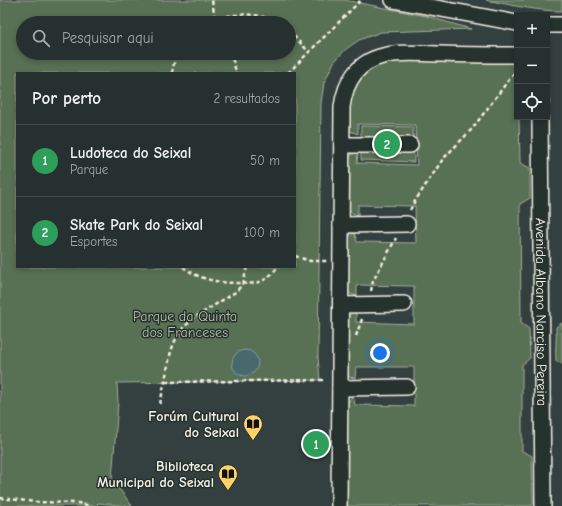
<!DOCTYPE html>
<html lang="pt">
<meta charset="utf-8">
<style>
body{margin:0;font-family:"Comic Neue",sans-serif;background:#333c3c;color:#f1f3f6}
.controls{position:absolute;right:12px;top:12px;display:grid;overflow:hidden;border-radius:0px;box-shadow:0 2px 6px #0003}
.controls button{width:36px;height:36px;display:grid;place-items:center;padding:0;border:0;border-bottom:1px solid #434b4c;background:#273030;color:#f1f3f6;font:20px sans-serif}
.you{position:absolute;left:380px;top:353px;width:14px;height:14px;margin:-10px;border:3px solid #fff;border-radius:50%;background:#1a73e8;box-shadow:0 0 0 6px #1a73e833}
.badge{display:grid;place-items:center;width:26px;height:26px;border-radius:50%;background:#8c9099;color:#fff;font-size:13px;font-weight:700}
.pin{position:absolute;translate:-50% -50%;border:2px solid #fff;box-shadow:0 1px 4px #0006}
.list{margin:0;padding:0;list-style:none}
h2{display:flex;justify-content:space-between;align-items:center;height:52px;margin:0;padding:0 16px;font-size:17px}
h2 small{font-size:13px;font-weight:400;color:#a4a9ab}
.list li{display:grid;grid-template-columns:26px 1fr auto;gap:12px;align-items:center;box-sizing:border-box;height:72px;padding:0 16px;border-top:1px solid #434b4c}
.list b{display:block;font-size:15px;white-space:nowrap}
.list p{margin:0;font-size:13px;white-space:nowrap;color:#a4a9ab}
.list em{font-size:13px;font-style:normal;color:#a4a9ab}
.icon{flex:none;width:22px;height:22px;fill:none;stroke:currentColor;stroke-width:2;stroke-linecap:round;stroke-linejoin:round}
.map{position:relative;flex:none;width:562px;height:506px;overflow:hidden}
.search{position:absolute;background:#273030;box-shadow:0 2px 6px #0003;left:16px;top:16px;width:280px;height:44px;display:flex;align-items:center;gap:10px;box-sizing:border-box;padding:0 14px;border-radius:22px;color:#a4a9ab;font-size:15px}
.panel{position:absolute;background:#273030;box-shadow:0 2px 6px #0003;left:16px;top:72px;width:280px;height:196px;border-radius:0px}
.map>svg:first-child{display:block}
</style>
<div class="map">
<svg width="562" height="506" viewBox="0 0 562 506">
<rect width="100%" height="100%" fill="#344040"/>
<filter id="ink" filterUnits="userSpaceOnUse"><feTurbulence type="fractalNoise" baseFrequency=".025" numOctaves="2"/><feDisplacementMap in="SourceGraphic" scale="8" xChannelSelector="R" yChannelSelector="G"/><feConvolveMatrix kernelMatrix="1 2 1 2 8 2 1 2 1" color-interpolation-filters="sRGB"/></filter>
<g filter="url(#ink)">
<g fill="#596f52" stroke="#a6b09d" fill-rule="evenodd">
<path d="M0,0H344L426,16L471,29L381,32L359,40L346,49L334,62L324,83L321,103L318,357L320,380L117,383L118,403L112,479L132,506H123L119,505L98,503L97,506H0ZM23,23H289V53H23ZM17,73H295V267H17Z"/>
<path d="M486,0H562V11C536,11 511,5 486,0Z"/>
<polygon points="385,61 517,62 517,117 519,117 520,163 530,168 530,198 520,204 521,323 529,329 530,358 522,365 522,451 532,456 533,504 532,506 347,506 346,505 347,404 353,395 355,405 414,406 414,367 356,367 355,378 349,377 347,371 347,319 352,312 356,313 356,322 414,324 414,286 357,285 357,296 350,294 347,287 348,239 354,232 357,242 416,243 415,206 358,205 358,216 352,214 349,208 348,162 352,154 358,153 357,163 417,165 415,125 358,124 358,134 350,131 349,105 351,91 364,71"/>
<polygon points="361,126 413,127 414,162 361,160"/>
<path d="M562,323V364L556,361C555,350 557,338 556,327Z"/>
</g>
<circle fill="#46686c" stroke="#8c9f9e" cx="245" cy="363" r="13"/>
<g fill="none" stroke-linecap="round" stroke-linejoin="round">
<g stroke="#f4f1e8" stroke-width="18">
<g id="minor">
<polyline points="393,0 517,23"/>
<polyline points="547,25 562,25"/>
<path id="s1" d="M540,117L543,506"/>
<polyline points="342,145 410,145"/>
<polyline points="341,225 407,224"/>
<polyline points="341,305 404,304"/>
<polyline points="340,388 407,387"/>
<path d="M339,506L342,107C345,83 357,62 383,56C401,51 422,54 441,54C466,55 492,55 517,55"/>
</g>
</g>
<g stroke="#f4f1e8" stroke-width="2.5" stroke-dasharray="4 3" stroke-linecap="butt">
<polyline points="212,0 215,19 217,23"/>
<path d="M207,23C228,13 256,10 277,23"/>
<polyline points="289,31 309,52"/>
<polyline points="229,53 234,63 236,73"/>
<polyline points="172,73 176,53"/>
<polyline points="288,73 361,0"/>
<polyline points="547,86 549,106"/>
<polyline points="410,210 415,201 443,159 472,129 517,69"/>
<polyline points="295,256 310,261 327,261"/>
<path d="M183,267C201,280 218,283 240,283C247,284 255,284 262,281C269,278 273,272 278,267"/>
<polyline points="371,291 373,281 396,238"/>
<polyline points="356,336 362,319"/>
<polyline points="165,382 325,380"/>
<polyline points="160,404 171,351 175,341 183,328 194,318 237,291 243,283 247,267"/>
<polyline points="0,498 36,502 78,503 91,506"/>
</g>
<use href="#minor" stroke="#26332d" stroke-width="15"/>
</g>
</g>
<defs>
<g id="library-pin" transform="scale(1)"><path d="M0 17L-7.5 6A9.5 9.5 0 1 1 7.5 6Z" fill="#ffd166" stroke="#26332d"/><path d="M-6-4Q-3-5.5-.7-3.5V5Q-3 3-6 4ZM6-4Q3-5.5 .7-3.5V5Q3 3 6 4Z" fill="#111"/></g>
</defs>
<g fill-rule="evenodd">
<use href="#library-pin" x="253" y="424"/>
<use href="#library-pin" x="228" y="474"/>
</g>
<g text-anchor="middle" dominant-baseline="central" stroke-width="3" stroke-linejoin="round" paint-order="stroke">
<g font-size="14" fill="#f4f1e8" stroke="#26332d">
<text stroke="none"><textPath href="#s1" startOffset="195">Avenida Albano Narciso Pereira</textPath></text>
</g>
<g font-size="14" fill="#b6bdac" stroke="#26332d">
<text x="185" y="316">Parque da Quinta<tspan x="185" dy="16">dos Franceses</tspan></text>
</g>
<g font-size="14" font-weight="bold" fill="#f4f1e8" stroke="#26332d" text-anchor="end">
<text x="239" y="416">Forúm Cultural<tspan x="239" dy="16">do Seixal</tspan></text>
<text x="214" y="466">Biblioteca<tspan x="214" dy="16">Municipal do Seixal</tspan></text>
</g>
</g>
</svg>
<div class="controls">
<button>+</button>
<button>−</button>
<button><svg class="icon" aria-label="locate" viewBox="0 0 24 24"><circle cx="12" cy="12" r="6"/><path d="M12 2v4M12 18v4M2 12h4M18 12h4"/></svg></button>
</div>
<div class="you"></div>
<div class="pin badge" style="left:316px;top:444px;background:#2e9e5b">1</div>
<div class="pin badge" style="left:387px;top:144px;background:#2e9e5b">2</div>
<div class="search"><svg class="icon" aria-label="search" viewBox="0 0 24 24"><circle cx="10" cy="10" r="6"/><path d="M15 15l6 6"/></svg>Pesquisar aqui</div>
<section class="panel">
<h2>Por perto<small>2 resultados</small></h2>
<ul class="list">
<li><span class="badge" style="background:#2e9e5b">1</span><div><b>Ludoteca do Seixal</b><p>Parque</p></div><em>50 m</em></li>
<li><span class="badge" style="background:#2e9e5b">2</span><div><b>Skate Park do Seixal</b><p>Esportes</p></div><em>100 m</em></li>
</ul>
</section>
</div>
